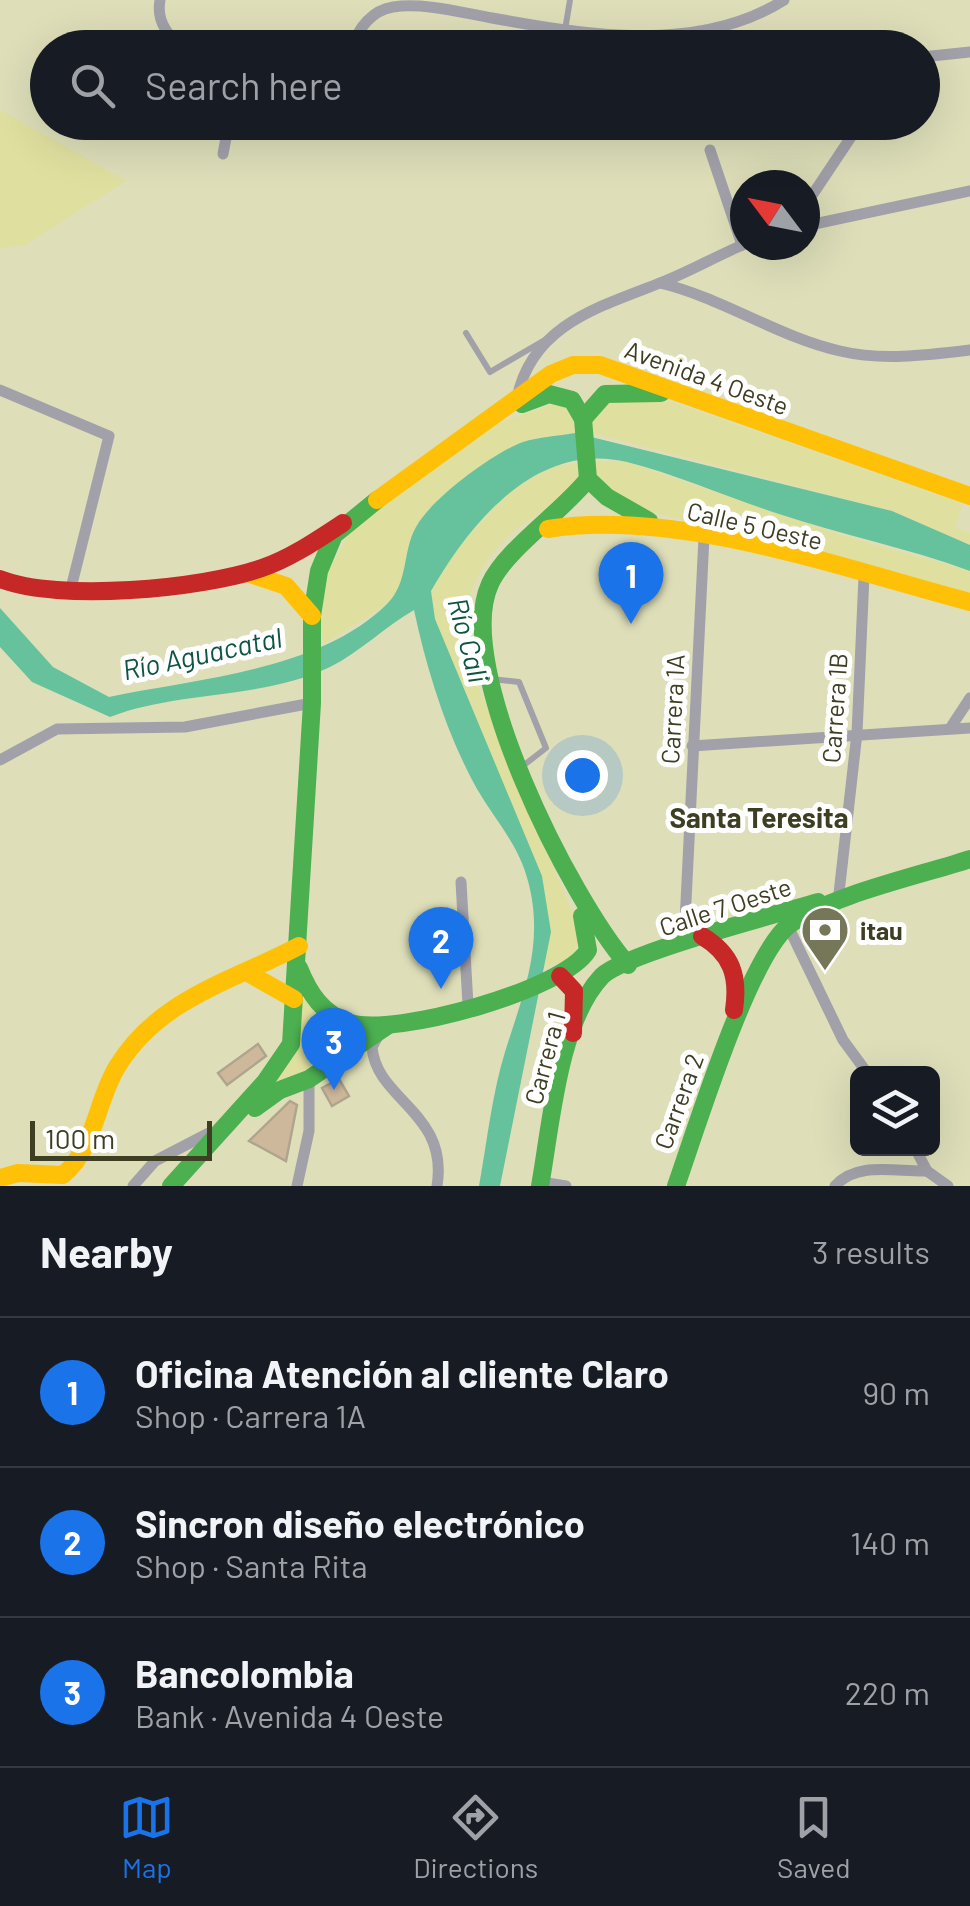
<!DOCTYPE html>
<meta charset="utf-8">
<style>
body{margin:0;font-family:Barlow,sans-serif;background:#242831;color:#f1f3f6}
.controls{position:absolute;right:30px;bottom:30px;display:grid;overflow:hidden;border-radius:15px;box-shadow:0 10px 40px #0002}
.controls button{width:90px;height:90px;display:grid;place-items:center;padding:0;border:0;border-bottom:2px solid #363941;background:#171b24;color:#f1f3f6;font:50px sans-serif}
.compass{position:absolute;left:730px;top:170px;width:90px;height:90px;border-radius:50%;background:#171b24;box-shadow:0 10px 40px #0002;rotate:302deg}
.scale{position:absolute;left:30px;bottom:25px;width:182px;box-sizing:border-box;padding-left:10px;border:5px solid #3e3e23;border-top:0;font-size:28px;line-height:35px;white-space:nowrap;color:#3e3e23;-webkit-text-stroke:8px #fff;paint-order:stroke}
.you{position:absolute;left:582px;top:775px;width:35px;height:35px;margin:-25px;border:8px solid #fff;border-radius:50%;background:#1a73e8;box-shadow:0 0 0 15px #1a73e833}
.badge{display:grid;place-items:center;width:65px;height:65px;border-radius:50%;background:#1a73e8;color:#fff;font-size:32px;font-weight:700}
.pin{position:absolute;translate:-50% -82px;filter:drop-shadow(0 2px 5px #0008)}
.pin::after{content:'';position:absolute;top:52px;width:35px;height:30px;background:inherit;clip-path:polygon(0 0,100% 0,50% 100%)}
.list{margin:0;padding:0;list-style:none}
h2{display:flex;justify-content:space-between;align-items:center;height:130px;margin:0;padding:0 40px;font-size:42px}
h2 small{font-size:32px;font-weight:400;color:#9ea1a6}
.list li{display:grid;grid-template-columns:65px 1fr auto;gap:30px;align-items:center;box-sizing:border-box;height:150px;padding:0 40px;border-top:2px solid #363941}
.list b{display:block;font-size:38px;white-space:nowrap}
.list p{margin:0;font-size:32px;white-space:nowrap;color:#9ea1a6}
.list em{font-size:32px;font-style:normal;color:#9ea1a6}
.icon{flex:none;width:55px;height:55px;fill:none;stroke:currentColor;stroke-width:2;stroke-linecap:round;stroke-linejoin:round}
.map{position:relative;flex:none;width:970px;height:1186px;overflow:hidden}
.search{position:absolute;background:#171b24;box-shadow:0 10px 40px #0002;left:30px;right:30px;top:30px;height:110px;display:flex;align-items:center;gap:25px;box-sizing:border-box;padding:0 35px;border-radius:55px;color:#9ea1a6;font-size:38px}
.sheet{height:580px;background:#171b24}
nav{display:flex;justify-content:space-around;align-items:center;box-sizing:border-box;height:140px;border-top:2px solid #363941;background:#171b24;font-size:28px;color:#9ea1a6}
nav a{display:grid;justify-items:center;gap:5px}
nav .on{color:#1a73e8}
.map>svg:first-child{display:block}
</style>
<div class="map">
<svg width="970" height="1186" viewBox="0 0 970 1186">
<rect width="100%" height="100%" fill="#dedfb9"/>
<g fill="#dfe09f">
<polygon points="0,110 126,181 25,245 0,249"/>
<polygon points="607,399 672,402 963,504 955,528 970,533 970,545 892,511 591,433 589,421"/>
<polygon points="559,402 573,413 575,433 513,447 437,502 416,525 402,585 386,605 324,644 321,627 328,572 352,529 496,424"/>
<polygon points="593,461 624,461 844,536 970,571 970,593 644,510 594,478"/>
<path d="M578,463L579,482C564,500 550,506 531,519C483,550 457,600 466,657L579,929C579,959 567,961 542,968L551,932L485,741L435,619L431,591L451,556L509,490L555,466Z"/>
<polygon points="299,946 319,1005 371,1026 217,1129 279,1068"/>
</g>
<path fill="#66c29c" d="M575,433L892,511L970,545V571C908,548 842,535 779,514C729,498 678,475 627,462C537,440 470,523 431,591L435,619L542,876L551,932L500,1186H479C487,1142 492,1094 505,1052C523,994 545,944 528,881C519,845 495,820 477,789C447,735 427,671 414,610C386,626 360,652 330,667C261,700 179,690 110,717L32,682L0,647V608L53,667L109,697C198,678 319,671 387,604C409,582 402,552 416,527C431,499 493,453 523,442C538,437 559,436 575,433Z"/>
<g fill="#ceb89b" stroke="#afa58e" stroke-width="2.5">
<polygon points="258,1044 266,1056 227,1085 218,1073"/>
<polygon points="339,1079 349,1096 332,1106 322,1088"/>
<polygon points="290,1101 297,1105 286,1161 249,1141"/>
</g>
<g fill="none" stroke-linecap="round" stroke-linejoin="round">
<g stroke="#a2a1a9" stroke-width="6">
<polyline points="565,30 570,0"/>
<polyline points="466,333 490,372 543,341"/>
<polyline points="491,679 519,682 546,748 524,765"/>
</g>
<g stroke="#a2a1a9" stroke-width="11">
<path d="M160,0C156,21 167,36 184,48"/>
<polyline points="156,48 166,33"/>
<path d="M353,48C357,28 373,10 393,7C423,2 463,13 492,18C586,35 699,54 784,0"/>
<polyline points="922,57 970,52"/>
<polyline points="710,150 742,245"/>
<polyline points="223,154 229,122"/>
<polyline points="805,206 861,122"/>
<polyline points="805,226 970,191"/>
<path d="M660,283C723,298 778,337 840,351C882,361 928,355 970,350"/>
<polyline points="0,390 109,436 70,592"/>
<path d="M517,398C532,325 599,307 660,283C689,272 716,256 745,244"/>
<polyline points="951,727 970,698"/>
<polyline points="692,746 970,728"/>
<polyline points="0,760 57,729 185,727 312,703"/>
<polyline points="461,882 468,1005"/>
<polyline points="838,902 857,733 864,576"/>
<polyline points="787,924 843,1040 868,1074"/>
<polyline points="684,942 704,537"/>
<path d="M377,1038L372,1047C376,1100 449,1112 437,1186"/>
<polyline points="915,1148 927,1171 948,1186"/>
<polyline points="541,1182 566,1186"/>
<polyline points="133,1186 155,1161 209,1133"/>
<polyline points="297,1186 309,1131 309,1079"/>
<path d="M835,1186C857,1161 896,1172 927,1171"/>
</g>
<g stroke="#4caf50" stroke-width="18">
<polyline points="522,404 549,394 572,400 583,419 588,479 607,497 649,521"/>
<polyline points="583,419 605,394 661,393"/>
<path d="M588,479C562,512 505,550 490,584C452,666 571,900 628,965"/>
<path d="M299,968C309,993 323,1015 350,1023C394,1037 565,990 588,950L582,916"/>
<polyline points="255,1108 280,1090 309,1079 387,1026"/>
<polyline points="171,1186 265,1082 291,1044 312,703 312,616 319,571 334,535 377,500"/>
<path d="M540,1186C551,1126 558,1022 602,976C626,953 778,914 818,902"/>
<path d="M676,1186C696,1130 748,958 789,925C827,896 922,875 970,859"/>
</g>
<g stroke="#ffc107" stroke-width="18">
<polyline points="377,500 551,374 573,365 600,365 970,496"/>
<path d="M548,529C676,508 845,569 970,602"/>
<polyline points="247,573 286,586 312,616"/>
<polyline points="248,973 294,999"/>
<path d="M0,1178L18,1173L63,1175C96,1147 96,1101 117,1067C159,998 233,981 299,946"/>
</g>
<g stroke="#c62828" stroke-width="18">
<path d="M0,579C58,602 202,589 262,568C291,558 317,540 343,523"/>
<path d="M702,936C732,954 739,976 734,1010"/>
<polyline points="560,976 574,991 573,1033"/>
</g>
</g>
<defs>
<g id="bank-pin" transform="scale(2.5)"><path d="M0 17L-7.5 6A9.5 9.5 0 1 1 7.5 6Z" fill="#767658" stroke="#fff"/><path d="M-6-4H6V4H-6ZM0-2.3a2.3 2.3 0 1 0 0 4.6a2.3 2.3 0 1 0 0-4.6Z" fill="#fff"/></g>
</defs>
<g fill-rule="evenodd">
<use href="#bank-pin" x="825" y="930"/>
</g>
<g text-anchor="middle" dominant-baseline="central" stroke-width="10" stroke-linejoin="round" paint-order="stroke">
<g font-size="25" fill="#3e3e23" stroke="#fff">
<text transform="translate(707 377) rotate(20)">Avenida 4 Oeste</text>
<text transform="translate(755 525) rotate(13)">Calle 5 Oeste</text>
<text transform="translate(834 708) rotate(-86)">Carrera 1B</text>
<text transform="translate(672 709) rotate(-87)">Carrera 1A</text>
<text transform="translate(725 906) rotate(-18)">Calle 7 Oeste</text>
<text transform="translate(544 1058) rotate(-75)">Carrera 1</text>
<text transform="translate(678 1101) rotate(-70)">Carrera 2</text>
</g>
<g font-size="25" font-weight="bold" fill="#3e3e23" stroke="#fff" text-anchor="start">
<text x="860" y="930">itau</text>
</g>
<g font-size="28" font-style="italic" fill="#0e5541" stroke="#fff">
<text transform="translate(469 640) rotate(75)">Río Cali</text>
<text transform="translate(202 653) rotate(-12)">Río Aguacatal</text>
</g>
<g font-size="28" font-weight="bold" fill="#3e3e23" stroke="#fff">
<text x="759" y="817">Santa Teresita</text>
</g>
</g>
</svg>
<div class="controls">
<button><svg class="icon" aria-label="layers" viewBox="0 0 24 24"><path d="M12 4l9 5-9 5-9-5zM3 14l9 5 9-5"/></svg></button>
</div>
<svg class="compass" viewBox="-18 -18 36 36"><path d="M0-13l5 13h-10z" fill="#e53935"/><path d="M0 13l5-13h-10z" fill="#9ea1a6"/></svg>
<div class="scale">100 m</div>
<div class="you"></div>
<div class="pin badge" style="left:631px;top:624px">1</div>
<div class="pin badge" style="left:441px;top:989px">2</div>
<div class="pin badge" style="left:334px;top:1090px">3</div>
<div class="search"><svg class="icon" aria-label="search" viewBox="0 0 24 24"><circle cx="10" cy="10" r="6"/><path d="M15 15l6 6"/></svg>Search here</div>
</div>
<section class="sheet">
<h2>Nearby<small>3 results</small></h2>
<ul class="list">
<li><span class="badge">1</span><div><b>Oficina Atención al cliente Claro</b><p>Shop · Carrera 1A</p></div><em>90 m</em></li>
<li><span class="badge">2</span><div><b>Sincron diseño electrónico</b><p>Shop · Santa Rita</p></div><em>140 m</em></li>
<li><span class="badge">3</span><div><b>Bancolombia</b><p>Bank · Avenida 4 Oeste</p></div><em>220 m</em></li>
</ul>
</section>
<nav>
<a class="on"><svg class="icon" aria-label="map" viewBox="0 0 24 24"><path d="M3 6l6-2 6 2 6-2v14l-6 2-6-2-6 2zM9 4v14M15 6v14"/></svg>Map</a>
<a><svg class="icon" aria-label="directions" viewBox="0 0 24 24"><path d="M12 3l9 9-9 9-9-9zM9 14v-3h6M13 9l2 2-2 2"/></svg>Directions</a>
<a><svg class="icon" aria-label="saved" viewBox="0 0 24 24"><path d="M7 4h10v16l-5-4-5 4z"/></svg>Saved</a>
</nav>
